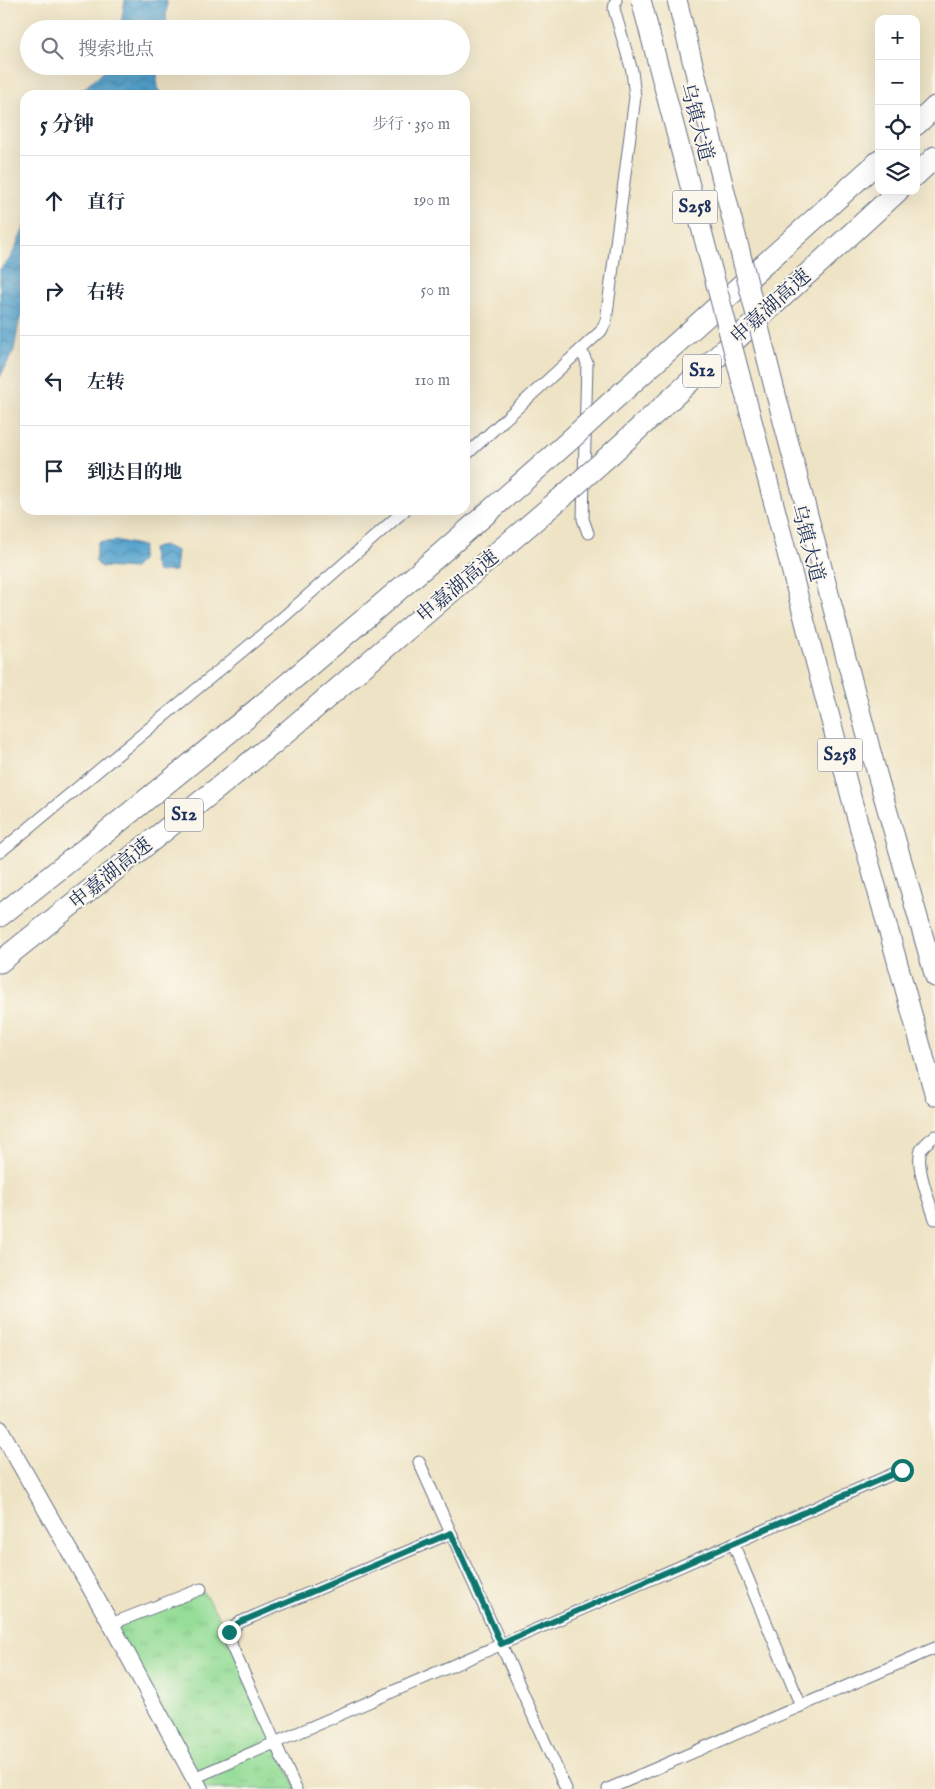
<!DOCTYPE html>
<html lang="zh">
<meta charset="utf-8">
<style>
body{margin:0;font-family:"IM FELL English","Noto Serif SC",serif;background:#f6f6f7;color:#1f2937}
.controls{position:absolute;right:15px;top:15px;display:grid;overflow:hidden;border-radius:10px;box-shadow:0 5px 20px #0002}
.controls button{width:45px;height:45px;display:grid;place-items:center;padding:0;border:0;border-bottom:1px solid #e0e1e3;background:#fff;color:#1f2937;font:25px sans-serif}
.stop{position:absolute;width:15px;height:15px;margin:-11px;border:4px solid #0f766e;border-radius:50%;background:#fff}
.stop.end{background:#0f766e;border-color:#fff;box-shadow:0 1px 5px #0008}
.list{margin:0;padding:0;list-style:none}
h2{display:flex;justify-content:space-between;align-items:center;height:65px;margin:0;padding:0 20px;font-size:21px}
h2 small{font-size:16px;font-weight:400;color:#747a83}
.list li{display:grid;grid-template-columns:32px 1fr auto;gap:15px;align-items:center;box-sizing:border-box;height:90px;padding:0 20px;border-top:1px solid #e0e1e3}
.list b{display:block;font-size:19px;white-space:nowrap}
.list em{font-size:16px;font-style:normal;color:#747a83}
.icon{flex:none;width:28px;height:28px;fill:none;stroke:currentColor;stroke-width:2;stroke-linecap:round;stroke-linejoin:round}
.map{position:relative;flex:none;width:935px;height:1789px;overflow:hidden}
.search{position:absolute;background:#fff;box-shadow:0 5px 20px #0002;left:20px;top:20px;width:450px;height:55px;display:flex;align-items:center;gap:12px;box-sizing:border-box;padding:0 18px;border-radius:28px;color:#747a83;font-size:19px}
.panel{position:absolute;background:#fff;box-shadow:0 5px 20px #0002;left:20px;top:90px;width:450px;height:425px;border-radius:15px}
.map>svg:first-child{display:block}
</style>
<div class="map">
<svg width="935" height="1789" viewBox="0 0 935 1789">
<defs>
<pattern id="park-tufts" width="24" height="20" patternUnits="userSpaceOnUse" patternTransform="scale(1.25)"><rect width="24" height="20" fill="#96dd98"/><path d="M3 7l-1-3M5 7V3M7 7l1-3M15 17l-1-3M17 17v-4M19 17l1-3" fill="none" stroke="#81be85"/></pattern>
<pattern id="water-waves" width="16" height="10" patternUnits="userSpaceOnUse" patternTransform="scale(1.25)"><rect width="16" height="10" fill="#53a2cd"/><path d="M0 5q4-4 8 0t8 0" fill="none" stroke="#4484aa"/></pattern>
</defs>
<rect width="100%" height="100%" fill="#fbf7ec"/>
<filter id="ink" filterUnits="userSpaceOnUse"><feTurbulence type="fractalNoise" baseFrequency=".02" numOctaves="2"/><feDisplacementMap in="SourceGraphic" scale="10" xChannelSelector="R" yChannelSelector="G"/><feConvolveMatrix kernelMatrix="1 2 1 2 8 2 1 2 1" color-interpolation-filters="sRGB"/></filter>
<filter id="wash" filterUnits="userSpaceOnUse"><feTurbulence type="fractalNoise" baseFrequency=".0096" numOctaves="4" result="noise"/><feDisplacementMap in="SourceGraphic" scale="20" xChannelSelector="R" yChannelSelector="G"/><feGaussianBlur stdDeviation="1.12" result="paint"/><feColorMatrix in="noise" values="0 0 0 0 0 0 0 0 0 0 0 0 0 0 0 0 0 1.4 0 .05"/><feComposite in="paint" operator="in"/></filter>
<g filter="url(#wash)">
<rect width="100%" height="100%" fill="#eee3c4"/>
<polygon fill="url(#park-tufts)" stroke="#58867b" points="201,1589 229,1632 296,1789 200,1789 111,1624"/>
<g fill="url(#water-waves)" stroke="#376896">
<polygon points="125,0 167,0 166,29 120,29"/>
<polygon points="109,66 158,66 157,81 160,95 77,95"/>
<polygon points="25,226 25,311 19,322 14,350 0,377 0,269 11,257"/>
<polygon points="120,541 143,546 141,561 133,569 101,567 95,561 98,542"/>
<polygon points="163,545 177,551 175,571 157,572 153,561 152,549"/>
</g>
</g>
<g filter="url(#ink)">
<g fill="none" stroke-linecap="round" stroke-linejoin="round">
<g stroke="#656e82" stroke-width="13">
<g id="street">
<polyline points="581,350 587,363 583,519 588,533"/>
<polyline points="465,456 601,331 606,321 635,97 632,71 614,9 616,0"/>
<polyline points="0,852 280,620 405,510"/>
<path d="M935,1136C930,1140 924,1144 921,1150C915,1166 930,1203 935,1219"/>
<polyline points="419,1462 566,1789"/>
<polyline points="733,1543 801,1706"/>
<polyline points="111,1624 201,1589"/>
<polyline points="194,1778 902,1470"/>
<polyline points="296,1789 232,1647 229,1632 238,1623 451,1533"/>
<polyline points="608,1789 935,1648"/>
</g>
</g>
<g stroke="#656e82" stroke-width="18">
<polyline id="secondary" points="0,1429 111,1624 200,1789"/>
</g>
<g stroke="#656e82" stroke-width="21">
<g id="primary">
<polyline points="775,391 877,774 935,977"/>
<polyline points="750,413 851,797 935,1096"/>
</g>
</g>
<g stroke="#656e82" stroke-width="23">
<g id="highway">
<polyline points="916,125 935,107"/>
<polyline points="916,175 935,157"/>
<polyline points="609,404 879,161"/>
<polyline points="611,454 898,191"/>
<path d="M0,916C196,763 385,605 570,440"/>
<polyline points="0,962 274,743 568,492"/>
</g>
</g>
<use href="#street" stroke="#fff" stroke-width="11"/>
<use href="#secondary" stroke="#fff" stroke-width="16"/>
<use href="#primary" stroke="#fff" stroke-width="19"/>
<use href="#highway" stroke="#fff" stroke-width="21"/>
<g stroke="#656e82" stroke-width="21" stroke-linecap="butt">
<g id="primary-bridge">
<polyline points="641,0 750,413"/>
<polyline points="677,0 775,391"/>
</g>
</g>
<g stroke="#656e82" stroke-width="23" stroke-linecap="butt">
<g id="highway-bridge">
<polyline points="570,440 609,404"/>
<polyline points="568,492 611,454"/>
</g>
</g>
<use href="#primary-bridge" stroke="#fff" stroke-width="19"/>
<use href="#highway-bridge" stroke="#fff" stroke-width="21"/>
</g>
</g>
<g fill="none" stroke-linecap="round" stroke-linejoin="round" filter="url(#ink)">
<polyline stroke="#0f766e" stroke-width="6" points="229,1632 238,1623 451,1533 501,1644 902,1470"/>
</g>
<g text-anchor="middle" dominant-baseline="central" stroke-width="4" stroke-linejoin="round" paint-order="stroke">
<g fill="#fbf7ec" stroke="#5e6b89" stroke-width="1">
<rect x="672.5" y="190.5" width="45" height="33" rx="4"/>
<rect x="683" y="354.5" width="38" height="33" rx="4"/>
<rect x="817.5" y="738.5" width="45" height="33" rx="4"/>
<rect x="165" y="798.5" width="38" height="33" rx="4"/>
</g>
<g font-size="19" font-weight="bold" fill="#1b2f5e">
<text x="695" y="207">S258</text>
<text x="702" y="371">S12</text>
<text x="840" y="755">S258</text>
<text x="184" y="815">S12</text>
</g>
<g font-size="20" fill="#1b2f5e" stroke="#fbf7ec">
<text transform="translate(696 122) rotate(75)">乌镇大道</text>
<text transform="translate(771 307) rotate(-42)">申嘉湖高速</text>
<text transform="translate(807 543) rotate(75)">乌镇大道</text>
<text transform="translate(458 587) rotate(-40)">申嘉湖高速</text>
<text transform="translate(111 874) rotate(-39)">申嘉湖高速</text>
</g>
</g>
</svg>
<div class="controls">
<button>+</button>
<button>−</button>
<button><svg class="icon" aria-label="locate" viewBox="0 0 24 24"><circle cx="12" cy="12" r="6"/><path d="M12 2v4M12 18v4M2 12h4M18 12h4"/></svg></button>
<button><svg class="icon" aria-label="layers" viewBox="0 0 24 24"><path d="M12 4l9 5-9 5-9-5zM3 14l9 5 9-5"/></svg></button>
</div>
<div class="stop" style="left:902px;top:1470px"></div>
<div class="stop end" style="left:229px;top:1632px"></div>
<div class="search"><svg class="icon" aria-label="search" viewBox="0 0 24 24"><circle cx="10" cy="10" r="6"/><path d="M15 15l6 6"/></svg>搜索地点</div>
<section class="panel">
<h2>5 分钟<small>步行 · 350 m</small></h2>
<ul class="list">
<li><svg class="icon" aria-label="ahead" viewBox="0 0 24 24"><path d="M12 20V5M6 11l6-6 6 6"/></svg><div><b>直行</b></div><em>190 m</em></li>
<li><svg class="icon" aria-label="right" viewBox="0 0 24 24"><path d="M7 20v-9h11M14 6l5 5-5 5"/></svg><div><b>右转</b></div><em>50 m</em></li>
<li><svg class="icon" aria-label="left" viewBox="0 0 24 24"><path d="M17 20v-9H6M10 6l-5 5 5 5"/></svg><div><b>左转</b></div><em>110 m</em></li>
<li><svg class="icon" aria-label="arrive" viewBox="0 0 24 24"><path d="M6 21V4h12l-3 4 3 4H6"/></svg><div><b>到达目的地</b></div></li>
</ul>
</section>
</div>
